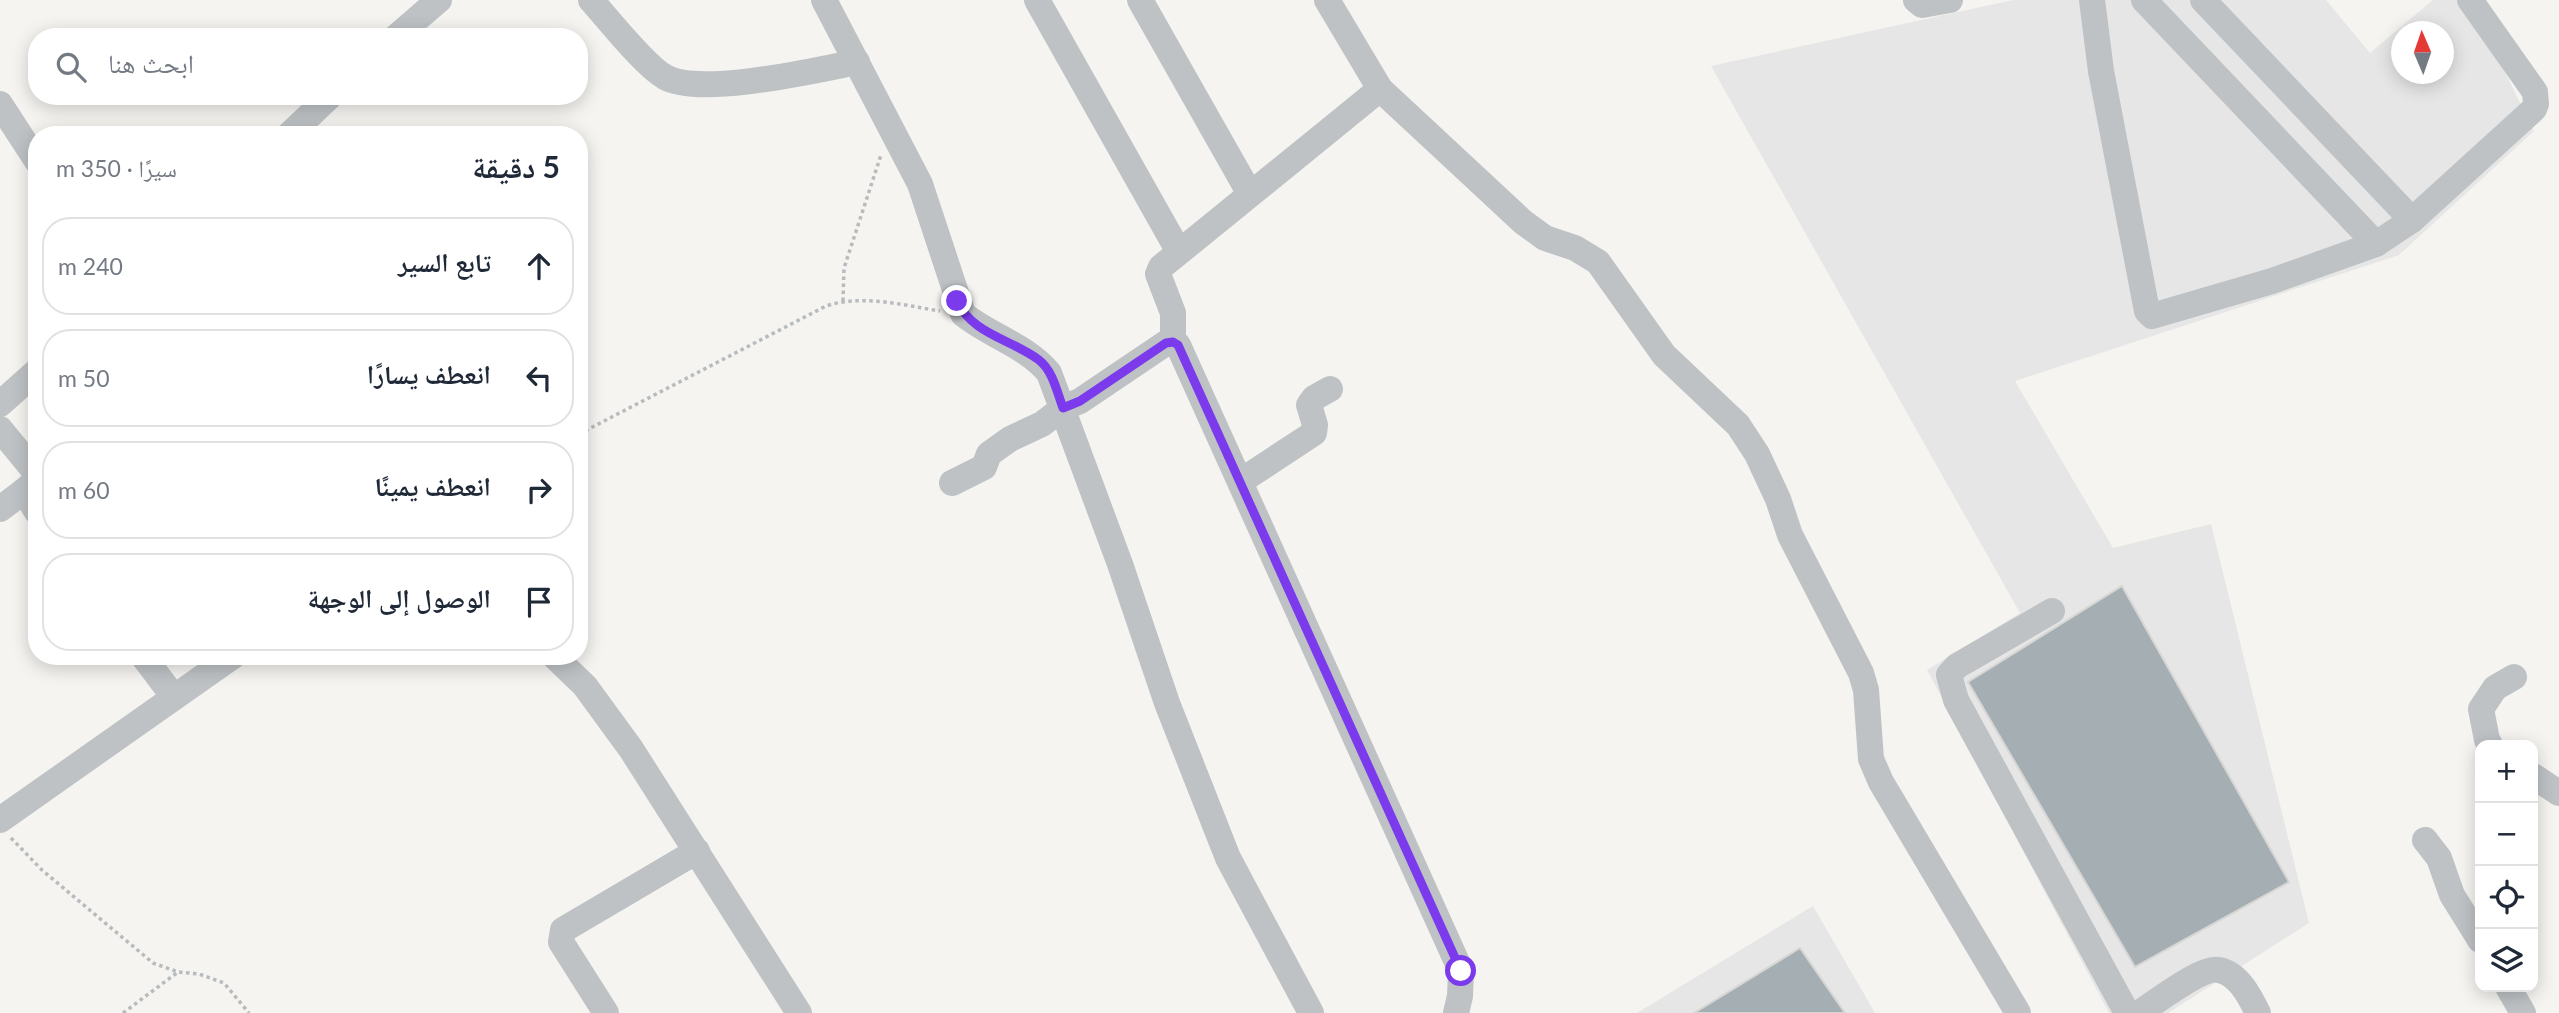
<!DOCTYPE html>
<html lang="ar">
<meta charset="utf-8">
<style>
body{margin:0;font-family:Lato,"Noto Naskh Arabic",sans-serif;background:#f2f2f3;color:#1f2937;direction:rtl}
.controls{position:absolute;right:21px;bottom:21px;display:grid;overflow:hidden;border-radius:14px;box-shadow:0 4px 18px #0003}
.controls button{width:63px;height:63px;display:grid;place-items:center;padding:0;border:0;border-bottom:2px solid #e0e1e3;background:#fff;color:#1f2937;font:35px sans-serif}
.compass{position:absolute;left:2391px;top:21px;width:63px;height:63px;border-radius:50%;background:#fff;box-shadow:0 4px 18px #0003;rotate:358deg}
.stop{position:absolute;width:21px;height:21px;margin:-16px;border:5px solid #7c3aed;border-radius:50%;background:#fff}
.stop.end{background:#7c3aed;border-color:#fff;box-shadow:0 2px 7px #0008}
.list{margin:0;padding:0;list-style:none}
h2{display:flex;justify-content:space-between;align-items:center;height:91px;margin:0;padding:0 28px;font-size:30px}
h2 small{font-size:23px;font-weight:400;color:#747a83}
.list li{display:grid;grid-template-columns:46px 1fr auto;gap:21px;align-items:center;box-sizing:border-box;height:98px;margin:0 14px 14px;padding:0 14px;border:2px solid #e0e1e3;border-radius:28px}
.list b{display:block;font-size:26px;white-space:nowrap}
.list em{font-size:23px;font-style:normal;color:#747a83}
.icon{flex:none;width:38px;height:38px;fill:none;stroke:currentColor;stroke-width:2;stroke-linecap:round;stroke-linejoin:round}
.map{position:relative;flex:none;width:2559px;height:1013px;overflow:hidden;direction:ltr}
.search{position:absolute;background:#fff;box-shadow:0 4px 18px #0003;left:28px;top:28px;width:560px;height:77px;display:flex;align-items:center;gap:18px;box-sizing:border-box;padding:0 24px;border-radius:28px;color:#747a83;font-size:26px}
.panel{position:absolute;background:#fff;box-shadow:0 4px 18px #0003;left:28px;top:126px;width:560px;height:539px;border-radius:28px;direction:rtl}
.map>svg:first-child{display:block}
</style>
<div class="map">
<svg width="2559" height="1013" viewBox="0 0 2559 1013">
<rect width="100%" height="100%" fill="#f5f4f1"/>
<g fill="#e5e6e5" fill-rule="evenodd">
<path d="M2013,0H2326L2370,53L2433,0H2469L2534,131L2399,255L2015,381L2113,548L2211,524L2309,923L2168,1013H2109L1927,670L2020,613L1711,66ZM2402,32H2444V74H2402Z"/>
<polygon points="1813,906 1875,1013 1637,1013"/>
</g>
<g fill="#a5aeb2" stroke="#d6d6d4" stroke-width="2">
<polygon points="2122,586 2289,882 2135,967 1968,682"/>
<polygon points="1800,948 1845,1013 1694,1013"/>
</g>
<g fill="none" stroke-linecap="round" stroke-linejoin="round">
<g stroke="#b8bbbd" stroke-width="3.5" stroke-dasharray="3.5 3.5" stroke-linecap="butt">
<polyline points="843,301 844,268 881,155"/>
<path d="M579,434L826,306C863,294 902,305 940,311"/>
<polyline points="11,838 42,870 153,963 178,972 199,974 224,983 249,1013"/>
<polyline points="123,1013 178,972"/>
</g>
<g stroke="#bec2c5" stroke-width="26">
<path d="M591,0C608,19 645,66 665,77C700,97 816,70 857,62"/>
<path d="M824,0L920,184L963,314C990,336 1027,346 1049,373L1120,564L1167,703L1228,858L1311,1013"/>
<polyline points="1037,0 1179,252"/>
<polyline points="1140,0 1250,194"/>
<polyline points="1327,0 1380,89 1523,222 1545,238 1575,248 1598,262 1664,355 1738,425 1757,454 1778,499 1790,535 1861,673 1866,690 1871,759 1881,782 2018,1013"/>
<polyline points="1916,0 1922,5 1950,0"/>
<polyline points="2092,0 2101,71 2147,311 2152,316 2272,281 2376,244 2412,220 2534,109 2536,104 2535,92 2470,0"/>
<polyline points="2144,0 2376,244"/>
<polyline points="2203,0 2412,220"/>
<polyline points="396,37 439,0"/>
<polyline points="0,104 37,161"/>
<polyline points="289,135 330,96"/>
<polyline points="1173,342 1173,313 1158,274 1161,267 1380,89"/>
<polyline points="0,404 37,371"/>
<polyline points="0,429 37,474"/>
<polyline points="37,479 24,491 37,512"/>
<polyline points="1241,481 1314,433 1315,425 1309,405 1314,398 1330,389"/>
<polyline points="952,483 984,467 989,454 1010,439 1042,424 1063,408 1080,401 1166,343 1173,342 1178,345 1461,971 1460,996 1456,1013"/>
<polyline points="0,509 24,491"/>
<polyline points="2052,611 1957,666 1949,675 1956,700 2127,1013"/>
<polyline points="143,656 173,696"/>
<polyline points="554,656 585,686 631,749 799,1013"/>
<polyline points="2490,745 2487,740 2481,709 2495,688 2514,677"/>
<polyline points="2533,776 2559,793"/>
<polyline points="0,820 233,656"/>
<polyline points="2425,840 2439,858 2452,895 2480,940"/>
<polyline points="2508,987 2523,1013"/>
<polyline points="606,1013 561,942 563,930 697,851"/>
<path d="M2139,1013C2155,1003 2202,966 2219,970C2239,974 2250,997 2258,1013"/>
</g>
</g>
<g fill="none" stroke-linecap="round" stroke-linejoin="round">
<path stroke="#7c3aed" stroke-width="9" d="M957,301C972,334 1011,339 1039,360C1053,371 1057,392 1063,408L1080,401L1166,343L1173,342L1178,345L1461,971"/>
</g>
</svg>
<div class="controls">
<button>+</button>
<button>−</button>
<button><svg class="icon" aria-label="locate" viewBox="0 0 24 24"><circle cx="12" cy="12" r="6"/><path d="M12 2v4M12 18v4M2 12h4M18 12h4"/></svg></button>
<button><svg class="icon" aria-label="layers" viewBox="0 0 24 24"><path d="M12 4l9 5-9 5-9-5zM3 14l9 5 9-5"/></svg></button>
</div>
<svg class="compass" viewBox="-18 -18 36 36"><path d="M0-13l5 13h-10z" fill="#e53935"/><path d="M0 13l5-13h-10z" fill="#747a83"/></svg>
<div class="stop" style="left:1461px;top:971px"></div>
<div class="stop end" style="left:957px;top:301px"></div>
<div class="search"><svg class="icon" aria-label="search" viewBox="0 0 24 24"><circle cx="10" cy="10" r="6"/><path d="M15 15l6 6"/></svg>ابحث هنا</div>
<section class="panel">
<h2>5 دقيقة<small>سيرًا · 350 m</small></h2>
<ul class="list">
<li><svg class="icon" aria-label="ahead" viewBox="0 0 24 24"><path d="M12 20V5M6 11l6-6 6 6"/></svg><div><b>تابع السير</b></div><em>240 m</em></li>
<li><svg class="icon" aria-label="left" viewBox="0 0 24 24"><path d="M17 20v-9H6M10 6l-5 5 5 5"/></svg><div><b>انعطف يسارًا</b></div><em>50 m</em></li>
<li><svg class="icon" aria-label="right" viewBox="0 0 24 24"><path d="M7 20v-9h11M14 6l5 5-5 5"/></svg><div><b>انعطف يمينًا</b></div><em>60 m</em></li>
<li><svg class="icon" aria-label="arrive" viewBox="0 0 24 24"><path d="M6 21V4h12l-3 4 3 4H6"/></svg><div><b>الوصول إلى الوجهة</b></div></li>
</ul>
</section>
</div>
